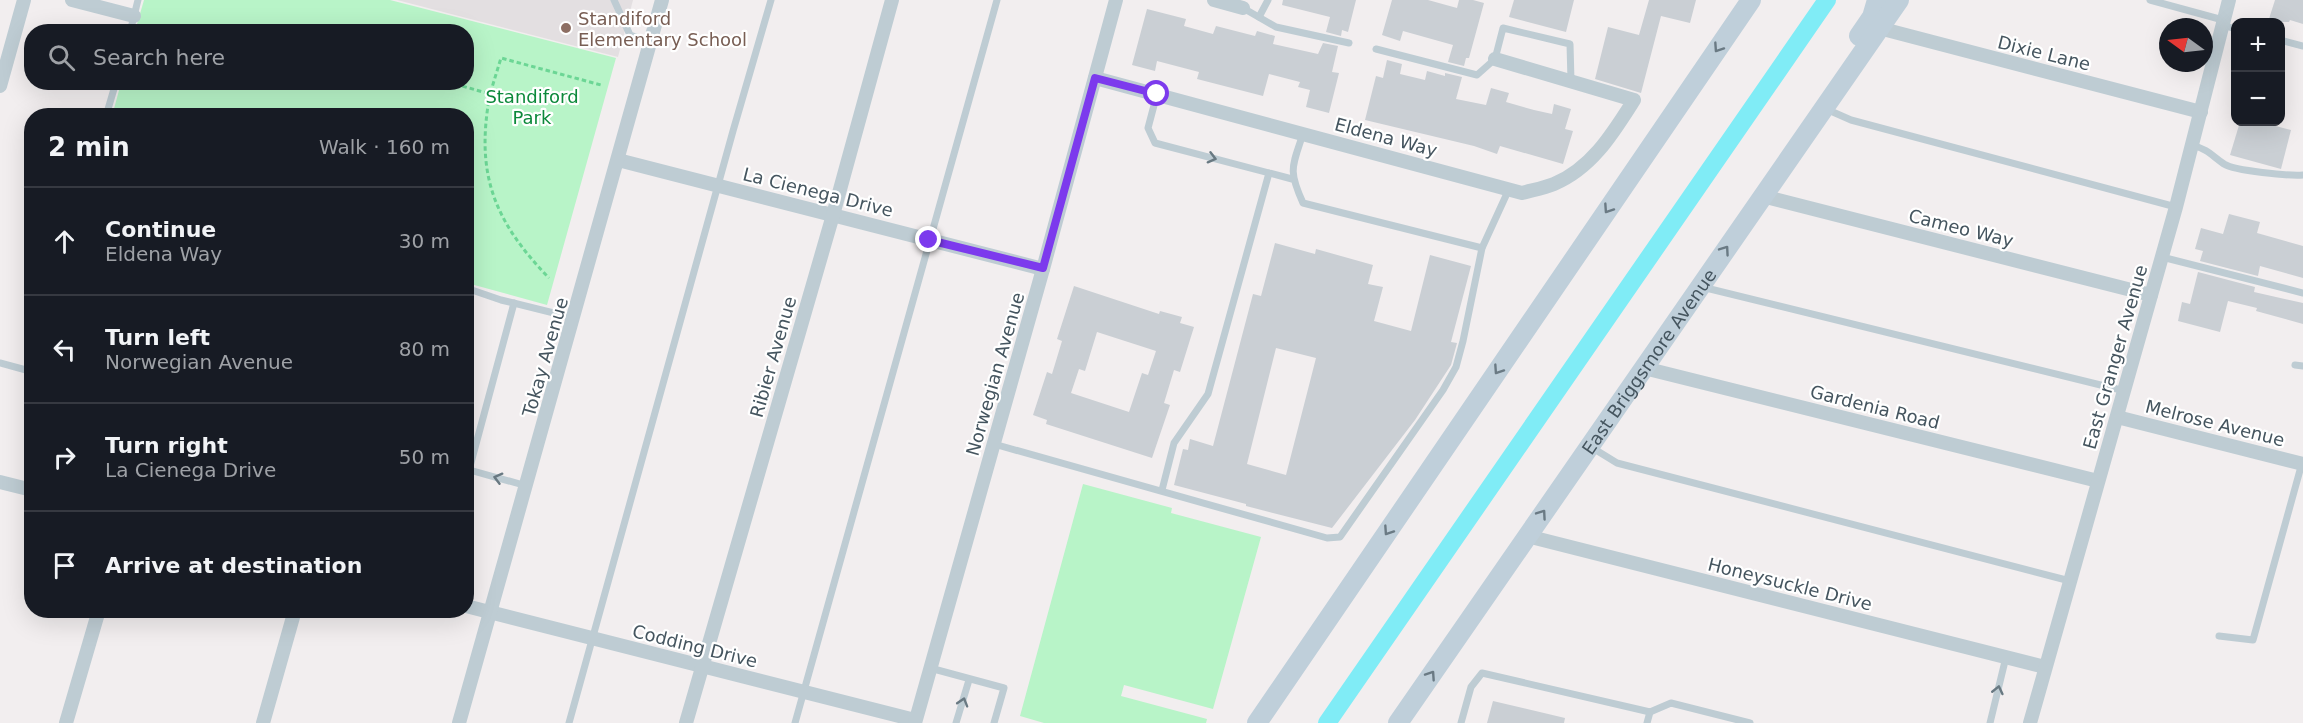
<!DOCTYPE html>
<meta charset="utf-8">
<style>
body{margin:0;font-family:"DejaVu Sans",sans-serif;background:#20242c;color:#f1f3f6}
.controls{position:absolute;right:18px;top:18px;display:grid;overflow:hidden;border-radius:12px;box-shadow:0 6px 24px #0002}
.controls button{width:54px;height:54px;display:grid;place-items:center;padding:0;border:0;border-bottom:2px solid #363941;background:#171b24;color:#f1f3f6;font:30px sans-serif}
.compass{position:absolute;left:2159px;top:18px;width:54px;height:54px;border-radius:50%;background:#171b24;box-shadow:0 6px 24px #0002;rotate:285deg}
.stop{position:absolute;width:18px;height:18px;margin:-14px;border:4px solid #7c3aed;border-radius:50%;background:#fff}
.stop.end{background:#7c3aed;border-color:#fff;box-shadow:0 2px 6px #0008}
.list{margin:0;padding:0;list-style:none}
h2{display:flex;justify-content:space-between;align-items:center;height:78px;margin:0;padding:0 24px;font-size:26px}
h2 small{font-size:20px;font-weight:400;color:#9ea1a6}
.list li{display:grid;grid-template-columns:39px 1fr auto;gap:18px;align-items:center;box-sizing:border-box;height:108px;padding:0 24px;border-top:2px solid #363941}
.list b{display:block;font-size:22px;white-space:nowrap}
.list p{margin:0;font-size:20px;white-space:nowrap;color:#9ea1a6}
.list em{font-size:20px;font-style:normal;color:#9ea1a6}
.icon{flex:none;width:33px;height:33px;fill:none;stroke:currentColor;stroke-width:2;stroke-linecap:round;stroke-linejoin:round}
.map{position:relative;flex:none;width:2303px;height:723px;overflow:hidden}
.search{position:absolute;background:#171b24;box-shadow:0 6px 24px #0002;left:24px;top:24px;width:450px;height:66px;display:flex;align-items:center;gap:15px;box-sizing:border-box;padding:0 21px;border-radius:24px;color:#9ea1a6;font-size:22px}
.panel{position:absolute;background:#171b24;box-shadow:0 6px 24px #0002;left:24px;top:108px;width:450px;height:510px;border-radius:24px}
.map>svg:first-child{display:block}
</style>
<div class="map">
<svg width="2303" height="723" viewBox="0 0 2303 723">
<rect width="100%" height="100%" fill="#f2eeef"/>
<polygon fill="#e3dfe1" points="397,0 633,0 618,57"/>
<g fill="#b8f4c8">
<polygon points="144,0 390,0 616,58 547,305 467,283 466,116 112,116 121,83 466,82 466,32 135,31"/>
<polygon points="1083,484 1172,508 1171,513 1261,537 1213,709 1124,685 1121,696 1207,719 1206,723 1044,723 1020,716"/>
</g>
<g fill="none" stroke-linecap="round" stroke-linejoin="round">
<polyline stroke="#80ecf6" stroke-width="18" points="1327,723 1827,0"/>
</g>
<g fill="#cacfd4" fill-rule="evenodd">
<polygon points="1283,0 1356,0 1348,32 1342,30 1341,36 1326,32 1330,17 1282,5"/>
<polygon points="1392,0 1428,0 1457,8 1459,0 1473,0 1484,3 1469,58 1466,58 1464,66 1448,62 1453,45 1403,31 1400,41 1382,35"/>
<polygon points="1514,0 1574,0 1566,32 1509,17"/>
<polygon points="1649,0 1696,0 1690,23 1661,16 1641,93 1595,79 1608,27 1639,35"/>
<polygon points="2275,0 2303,0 2303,24 2290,20 2289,22 2268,22"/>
<polygon points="1147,9 1186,19 1184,26 1213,34 1216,26 1255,36 1257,31 1275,36 1273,44 1318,54 1323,43 1338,46 1332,72 1339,73 1329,113 1306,107 1310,90 1298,87 1300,82 1269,74 1263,96 1197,79 1199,72 1157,61 1155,71 1132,65"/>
<polygon points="1387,60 1402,64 1400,74 1425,80 1427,71 1445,76 1445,73 1462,77 1456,99 1486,105 1491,88 1509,93 1506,102 1534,110 1552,114 1554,104 1571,109 1565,129 1573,131 1563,164 1500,146 1497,154 1474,146 1365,120 1376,76 1383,78"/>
<polygon points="2240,122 2260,122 2291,130 2281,169 2230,155"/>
<polygon points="2229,214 2260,222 2257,233 2303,246 2303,278 2260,266 2258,276 2200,261 2203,251 2195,249 2201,228 2223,234"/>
<path d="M1275,243L1315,254L1316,249L1373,265L1368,284L1383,287L1374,321L1411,331L1430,255L1471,266L1451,342L1457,343L1451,365L1415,420L1332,528L1246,506V504L1174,485L1183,449L1188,450L1190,439L1213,446L1253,294L1261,296ZM1276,348L1316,358L1286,475L1247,464Z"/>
<polygon points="2198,272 2255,287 2254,292 2303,303 2303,324 2256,311 2257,308 2228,301 2220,332 2178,321 2182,302 2190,304"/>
<path d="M1074,286L1159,314L1160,311L1182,317L1180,323L1194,327L1180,372L1174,370L1164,403L1170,405L1152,458L1046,424L1047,420L1033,415L1047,372L1052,374L1062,341L1057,339ZM1097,332L1156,351L1148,375L1142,373L1129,412L1071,393L1079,369L1085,371Z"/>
<polygon points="1493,701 1565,718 1564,723 1487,723"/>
</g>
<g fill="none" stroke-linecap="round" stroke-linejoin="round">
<g stroke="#6cd695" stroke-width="3" stroke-dasharray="4.5 3" stroke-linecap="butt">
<polyline points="448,82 490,94 501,58 601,85"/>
<path d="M490,94C475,174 494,221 549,278"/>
</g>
<g stroke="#beccd3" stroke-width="7">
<polyline points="614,0 630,35 651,42"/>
<polyline points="2150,0 2223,20"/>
<polyline points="1243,8 1276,27 1349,43"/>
<polyline points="1259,17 1268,0"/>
<polyline points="2222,25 2236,29"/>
<polyline points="130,32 138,0"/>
<polyline points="2280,40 2303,46"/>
<polyline points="1376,49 1477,75 1495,59 1503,28 1570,44 1571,81"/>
<polyline points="1157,94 1148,128 1155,143 1292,179"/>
<polyline points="1826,109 1851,120 2176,207"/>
<polyline points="106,116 116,82"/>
<path d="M1303,134C1292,167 1288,170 1303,203L1482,248"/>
<path d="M2192,145C2209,150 2211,155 2224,164C2235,171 2289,176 2303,175"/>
<polyline points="2162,257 2303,293"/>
<polyline points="1702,287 2125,391"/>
<polyline points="466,288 501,300 574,318"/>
<polyline points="0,363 26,370 32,369"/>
<polyline points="2295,365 2303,366"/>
<polyline points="994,444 1327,538 1340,537 1443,390 1456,367 1463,341 1482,248 1509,189"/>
<polyline points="1591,447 1617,463 2070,581"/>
<polyline points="466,469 527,486"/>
<polyline points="469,470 514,303"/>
<polyline points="1162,490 1174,443 1208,394 1269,173"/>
<polyline points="2219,636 2253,640 2302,463"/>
<polyline points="930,668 1004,688 994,723"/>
<polyline points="569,723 733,131 771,0"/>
<polyline points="795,723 997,0"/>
<polyline points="956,723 969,680"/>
<polyline points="1461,723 1471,687 1482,673 1650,712 1671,703 1750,723"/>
<polyline points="1647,723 1650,712"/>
<polyline points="1990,723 2006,657"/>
</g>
<g stroke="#beccd3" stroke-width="14">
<polyline points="72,0 134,16"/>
<polyline points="1214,0 1243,8"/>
<polyline points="1879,28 2201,112"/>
<path d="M1095,78L1522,193C1533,190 1544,188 1554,184C1592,168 1613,133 1634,100L1495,59"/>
<polyline points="0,86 24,0"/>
<polyline points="618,160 1043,269"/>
<polyline points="1762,196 2151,295"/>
<polyline points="1644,368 2098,481"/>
<polyline points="2117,417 2303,464"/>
<polyline points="0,482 32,490"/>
<polyline points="1527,536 2045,667"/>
<polyline points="466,606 915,720"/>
<polyline points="66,723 99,610"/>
<polyline points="263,723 295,610"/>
<polyline points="459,723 662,0"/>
<polyline points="686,723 833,215 892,0"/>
<polyline points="915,723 1043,269 1116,0"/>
<polyline points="2030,723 2176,207 2229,0"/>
</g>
<g stroke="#bfcfda" stroke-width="20">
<polyline points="1859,36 1872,17 1877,0"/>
<polyline points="1257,723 1751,0"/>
<path id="s1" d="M1398,723L1899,0"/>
</g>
</g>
<defs><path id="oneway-chevron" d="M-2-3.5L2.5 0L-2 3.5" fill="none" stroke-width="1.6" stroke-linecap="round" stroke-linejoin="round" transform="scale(1.5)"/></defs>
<g stroke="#6a7a84">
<use href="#oneway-chevron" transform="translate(1718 48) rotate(124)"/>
<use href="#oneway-chevron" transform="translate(1608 209) rotate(124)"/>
<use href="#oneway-chevron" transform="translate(1725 250) rotate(-55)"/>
<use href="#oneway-chevron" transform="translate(1498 370) rotate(124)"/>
<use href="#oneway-chevron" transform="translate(1542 514) rotate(-55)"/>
<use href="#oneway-chevron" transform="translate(1388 531) rotate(124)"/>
<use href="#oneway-chevron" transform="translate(1431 675) rotate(-56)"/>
</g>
<g stroke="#697982">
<use href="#oneway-chevron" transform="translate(1212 158) rotate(15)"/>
<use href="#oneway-chevron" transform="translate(498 478) rotate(-165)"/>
<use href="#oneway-chevron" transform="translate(1998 690) rotate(-77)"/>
<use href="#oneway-chevron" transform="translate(963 702) rotate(-73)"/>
</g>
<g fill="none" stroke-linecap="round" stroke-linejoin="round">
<polyline stroke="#7c3aed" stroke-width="8" points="929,240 1043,268 1095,78 1157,94"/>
</g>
<circle fill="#8d6e63" stroke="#fff" stroke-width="2" cx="566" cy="28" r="6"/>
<g text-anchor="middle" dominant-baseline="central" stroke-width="4.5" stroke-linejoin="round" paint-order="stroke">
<g font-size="18" fill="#785e54" stroke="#fff" text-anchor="start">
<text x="578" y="18">Standiford<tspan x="578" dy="21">Elementary School</tspan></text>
</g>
<g font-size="18" fill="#45555f" stroke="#fff">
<text transform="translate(2044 53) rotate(14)">Dixie Lane</text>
<text transform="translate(1386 137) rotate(15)">Eldena Way</text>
<text transform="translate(818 192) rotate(14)">La Cienega Drive</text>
<text transform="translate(1961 228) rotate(14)">Cameo Way</text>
<text transform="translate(545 357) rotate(-74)">Tokay Avenue</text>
<text transform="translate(773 357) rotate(-74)">Ribier Avenue</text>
<text transform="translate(2115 357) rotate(-74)">East Granger Avenue</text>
<text stroke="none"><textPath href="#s1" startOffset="440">East Briggsmore Avenue</textPath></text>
<text transform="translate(995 374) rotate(-74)">Norwegian Avenue</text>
<text transform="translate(1875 407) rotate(14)">Gardenia Road</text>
<text transform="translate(2215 423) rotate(14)">Melrose Avenue</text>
<text transform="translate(1790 584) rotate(14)">Honeysuckle Drive</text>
<text transform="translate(695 646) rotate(14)">Codding Drive</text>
</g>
<g font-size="18" fill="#0c893b" stroke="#fff">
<text x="532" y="96">Standiford<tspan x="532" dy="21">Park</tspan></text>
</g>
</g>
</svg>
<div class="controls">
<button>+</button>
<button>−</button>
</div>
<svg class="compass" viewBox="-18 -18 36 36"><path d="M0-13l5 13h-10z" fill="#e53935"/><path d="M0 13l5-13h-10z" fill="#9ea1a6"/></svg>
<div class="stop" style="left:1157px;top:94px"></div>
<div class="stop end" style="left:929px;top:240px"></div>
<div class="search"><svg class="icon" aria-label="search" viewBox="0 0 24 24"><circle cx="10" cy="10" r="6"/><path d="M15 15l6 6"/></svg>Search here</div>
<section class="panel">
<h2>2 min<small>Walk · 160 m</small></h2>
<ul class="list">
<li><svg class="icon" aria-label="ahead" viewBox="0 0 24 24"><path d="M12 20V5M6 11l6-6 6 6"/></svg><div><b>Continue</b><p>Eldena Way</p></div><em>30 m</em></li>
<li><svg class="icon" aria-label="left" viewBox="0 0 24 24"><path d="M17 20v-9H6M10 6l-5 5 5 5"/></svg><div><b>Turn left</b><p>Norwegian Avenue</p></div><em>80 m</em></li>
<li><svg class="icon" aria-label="right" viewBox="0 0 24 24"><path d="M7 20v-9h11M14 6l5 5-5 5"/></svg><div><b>Turn right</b><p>La Cienega Drive</p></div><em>50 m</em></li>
<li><svg class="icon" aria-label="arrive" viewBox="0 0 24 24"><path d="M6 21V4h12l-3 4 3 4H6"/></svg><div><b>Arrive at destination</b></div></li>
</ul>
</section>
</div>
